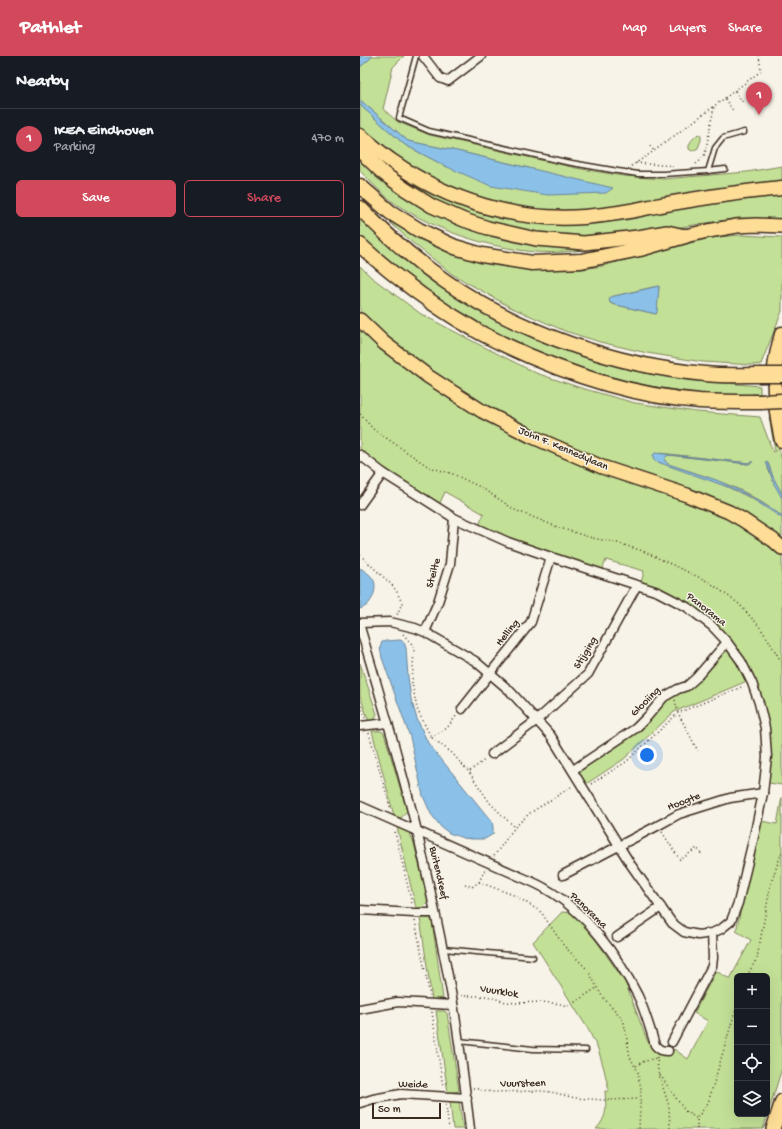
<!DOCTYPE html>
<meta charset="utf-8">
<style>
body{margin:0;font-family:"Gochi Hand",sans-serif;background:#20242c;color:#f1f3f6}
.controls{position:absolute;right:12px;bottom:12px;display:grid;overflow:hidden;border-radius:6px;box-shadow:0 4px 16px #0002}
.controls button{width:36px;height:36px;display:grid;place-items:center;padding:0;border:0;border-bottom:1px solid #363941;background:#171b24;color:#f1f3f6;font:20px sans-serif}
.scale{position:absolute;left:12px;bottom:10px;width:69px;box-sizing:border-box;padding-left:4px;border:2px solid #3b2a1e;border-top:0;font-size:11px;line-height:14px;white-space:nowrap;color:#3b2a1e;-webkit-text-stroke:3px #f7f3e8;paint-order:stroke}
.you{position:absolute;left:287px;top:699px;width:14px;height:14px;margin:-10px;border:3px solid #fff;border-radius:50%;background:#1a73e8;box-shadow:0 0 0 6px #1a73e833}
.badge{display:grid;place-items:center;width:26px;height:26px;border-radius:50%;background:#d1495b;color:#fff;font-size:13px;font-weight:700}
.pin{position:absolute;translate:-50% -33px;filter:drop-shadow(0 1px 2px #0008)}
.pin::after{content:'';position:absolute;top:21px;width:14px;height:12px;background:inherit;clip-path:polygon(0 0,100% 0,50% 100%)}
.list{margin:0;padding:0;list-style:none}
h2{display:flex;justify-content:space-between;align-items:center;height:52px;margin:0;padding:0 16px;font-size:17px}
h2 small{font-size:13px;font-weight:400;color:#9ea1a6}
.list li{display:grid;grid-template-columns:26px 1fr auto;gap:12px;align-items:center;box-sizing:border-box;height:60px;padding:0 16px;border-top:1px solid #363941}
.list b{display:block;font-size:15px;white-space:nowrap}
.list p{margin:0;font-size:13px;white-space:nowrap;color:#9ea1a6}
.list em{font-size:13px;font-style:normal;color:#9ea1a6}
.actions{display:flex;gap:8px;padding:12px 16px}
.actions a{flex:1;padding:9px 0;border:1px solid #d1495b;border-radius:6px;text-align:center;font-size:14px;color:#d1495b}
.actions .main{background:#d1495b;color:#fff}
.icon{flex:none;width:22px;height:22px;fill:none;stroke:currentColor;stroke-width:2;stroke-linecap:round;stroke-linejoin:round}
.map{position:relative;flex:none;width:422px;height:1073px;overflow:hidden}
header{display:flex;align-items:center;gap:24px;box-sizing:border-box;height:56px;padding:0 20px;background:#d1495b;color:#fff}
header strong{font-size:19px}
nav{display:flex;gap:22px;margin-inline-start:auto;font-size:14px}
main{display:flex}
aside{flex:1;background:#171b24}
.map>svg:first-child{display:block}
</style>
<header>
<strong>Pathlet</strong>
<nav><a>Map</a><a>Layers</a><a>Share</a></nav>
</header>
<main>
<aside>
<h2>Nearby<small></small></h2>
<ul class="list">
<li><span class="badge">1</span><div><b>IKEA Eindhoven</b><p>Parking</p></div><em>470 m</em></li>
</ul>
<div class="actions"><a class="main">Save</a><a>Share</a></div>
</aside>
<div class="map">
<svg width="422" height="1073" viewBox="0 0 422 1073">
<rect width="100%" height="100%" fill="#f7f3e8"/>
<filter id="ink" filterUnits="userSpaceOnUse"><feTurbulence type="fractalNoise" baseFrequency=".025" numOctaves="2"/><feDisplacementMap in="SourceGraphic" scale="8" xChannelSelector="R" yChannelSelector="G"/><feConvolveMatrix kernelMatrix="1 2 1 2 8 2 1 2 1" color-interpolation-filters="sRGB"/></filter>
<g filter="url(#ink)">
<g fill="#c3e097" stroke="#7f855a" fill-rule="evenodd">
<polygon points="13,0 44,0 33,11 23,53 38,66 70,79 216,112 263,120 304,123 387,116 422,110 422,129 226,158 139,151 58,118 0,76 0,49 45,89 85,110 169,112 97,95 48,85 0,44 0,11"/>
<path d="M338,78L341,80V84L338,92L332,95L329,93C328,86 334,82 338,78Z"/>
<polygon points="0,90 54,124 181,163 422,135 422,163 378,162 277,178 223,182 180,179 105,161 47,131"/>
<path d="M0,100L44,137L179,187L313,178C294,183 273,189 254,192C250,192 246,192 242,192C220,194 197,198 175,196C126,191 77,175 36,148C23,139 11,126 0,115Z"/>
<path d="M13,150L120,204L174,214L223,213L242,210L350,182L380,179L420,181H422V255L401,308L393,309L343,306L287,297L240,286L205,275L150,251L92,218L49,184ZM293,231H299L296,258L252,248L250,247V241Z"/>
<polygon points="0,163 38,197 136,263 193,289 238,305 284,317 343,325 400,330 400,338 392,338 390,340 340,338 277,328 228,316 183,300 128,275 73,241 27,206 0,180"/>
<path d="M0,210L11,221L61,258L120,289L176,317L221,332L275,347L337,356L400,361L413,396L415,395L409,361L412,360L414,378L422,404V438L413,421L408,407V413L422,442V460C411,452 400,445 388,438C363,425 335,417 308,408L306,406L304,403L307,399H309L388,408L392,406L389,407L300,397L295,405C340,420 383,433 422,462V484L330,434L240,403L172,376L122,349L73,316L28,283L0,256Z"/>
<path d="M0,271L65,325L325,444L362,459L396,480L422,500V729L409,727L410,696L402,648L354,567C332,548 309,534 281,527L284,515L246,504L242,515L165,489L119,469L124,458L85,436L79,449L17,409L0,393Z"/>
<polygon points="367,592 387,625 314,656 264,703 226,728 218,714 279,675 307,643"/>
<polygon points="0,607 17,658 13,666 9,666 0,640"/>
<polygon points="12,675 21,675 24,677 47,755 41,762 34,760"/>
<path d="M422,741V1012L403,1073H236C248,1060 246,1052 245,1035H249L244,1013L238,993L228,973L173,886L202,856L214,857L238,887L265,926L287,984L293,994L304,999L312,997L314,993L328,1003L348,965L334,957L356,915L370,923L391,884L376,875L401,765L417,768ZM377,920H407V1058H377Z"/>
<polygon points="37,771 48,775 53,784 68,844 66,849 62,852 56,852"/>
<polygon points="60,862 69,862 72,865 83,942 72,944"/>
<polygon points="76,955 84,955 87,957 99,1035 88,1037"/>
<polygon points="90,1045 99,1045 103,1073 93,1073"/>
</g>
<g fill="#8bc1e9" stroke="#6b8598">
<polygon points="0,0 13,0 0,11"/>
<polygon points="0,44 48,85 97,95 253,132 246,137 188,139 131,130 85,110 45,89 1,50"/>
<polygon points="299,230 297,257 296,258 252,248 249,245 250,241"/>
<polygon points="295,397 389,407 393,406 388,408 309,399 307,400 304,403 306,406 308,408 356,424 381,435 400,446 422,460 422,462 388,440 368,431 295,405 293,403 293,399"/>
<polygon points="406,406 408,407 413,421 422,438 422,442 414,428"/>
<path d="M0,512C5,515 10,518 13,523C18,530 13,545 6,550C4,551 2,552 0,553Z"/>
<polygon points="40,584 44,586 46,592 48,621 51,643 57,663 68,687 132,766 133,771 133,778 125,783 111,783 103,782 89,777 81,771 71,758 63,740 50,681 22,602 20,592 22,586 26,585"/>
</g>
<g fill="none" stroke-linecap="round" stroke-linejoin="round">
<g stroke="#3b2a1e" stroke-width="7">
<g id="service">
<polyline points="56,0 39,62 69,75 206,106 258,115 278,118 303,118 348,115 365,113"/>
<polyline points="348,115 355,92 363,82 384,76"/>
<polyline points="83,893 173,901"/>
<polyline points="99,985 173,993 226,994"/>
</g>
</g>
<g stroke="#3b2a1e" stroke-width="11">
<g id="minor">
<polyline points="63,0 80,22 88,25 121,0"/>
<polyline points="0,399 23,417 94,462 148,486 191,501 298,536 327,551 352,570 367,586 381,605 392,627 399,647 405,672 407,701 403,737 395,776 378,847 371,865 361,873 352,877 338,879 324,876 312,867 271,809 191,680 149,634 115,605 65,576 55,572 30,566 0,567"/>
<polyline points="0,449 23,417"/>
<path d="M0,571C20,639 40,706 57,775C70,832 83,889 93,947C100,989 105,1031 110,1073"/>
<polyline points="65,576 78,546 90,508 94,462"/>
<polyline points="102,653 171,566 191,501"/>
<polyline points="0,670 28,667"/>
<polyline points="132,698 177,664 228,618 277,529"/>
<polyline points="213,714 276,672 287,661 304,641 318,633 327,630 336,622 367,586"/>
<path d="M0,750L161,821C170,825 178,828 186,833C225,855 258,900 278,940C285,955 290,972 295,989C299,994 302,995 308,995"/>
<polyline points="203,819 297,770 319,758 370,742 403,737"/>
<polyline points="0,854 54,857 75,857"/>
<polyline points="257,881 301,851"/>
<polyline points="0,953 38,946 93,949"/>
<polyline points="312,986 352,910 353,902 352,877"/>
<polyline points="0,1047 13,1043 41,1038 107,1042"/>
</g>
</g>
<g stroke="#3b2a1e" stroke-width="16">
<g id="trunk">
<polyline points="0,95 23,117 45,133 72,150 104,164 128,172 176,183 224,187 278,181 307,176 325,180 348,175 377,170 396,169 422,170"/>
<polyline points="0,264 24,287 69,321 122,355 171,380 242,411 327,439 369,456 383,464 413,484 422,492"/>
<polyline points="413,1073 422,1045"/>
</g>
</g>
<g stroke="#3b2a1e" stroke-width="17">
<g id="motorway">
<path d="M0,80C11,88 21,98 33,106C88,145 157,166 224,161C247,159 268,156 290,151C334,143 378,136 422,132"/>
<polyline points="0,130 30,156 59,174 95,191 122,199 172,207 221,205 280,193 325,180"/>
<path d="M0,152C26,179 55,204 85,225C160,277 256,310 345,318C364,320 382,319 400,319"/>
<path d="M0,189C35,221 72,249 114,273C123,279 134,283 143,288C204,317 273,340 340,345C360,346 380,346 400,346"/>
<path d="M422,278C419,289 416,301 415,312C413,336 417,361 422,384"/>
</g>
</g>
<g stroke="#3b2a1e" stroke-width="1.5" stroke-dasharray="1 3" stroke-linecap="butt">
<polyline points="375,35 384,48"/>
<polyline points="365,43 374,56"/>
<polyline points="290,90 294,95"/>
<polyline points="276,107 314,110"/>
<polyline points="336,108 341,104 345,98 354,51"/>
<polyline points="271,110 276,107 294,95 401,15 399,0"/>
<polyline points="0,358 13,373 69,411 93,418 122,432 155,454 200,472 232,482 254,486 283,495 349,526 379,548 399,570 409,585 419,602 422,609"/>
<polyline points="0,499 32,529 37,536 42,547 37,559"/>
<polyline points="43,578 52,588 54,594 52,627 57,653 71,681 92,697 109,716 130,747 146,763 155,771"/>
<polyline points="315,644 318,657 338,695"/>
<polyline points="0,646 5,662"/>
<polyline points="9,677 31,754"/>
<polyline points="71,681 87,672 97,659"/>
<polyline points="110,715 126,703"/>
<polyline points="231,728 266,706 318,657 384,630"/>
<polyline points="35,776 52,848"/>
<polyline points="302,776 320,804 337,792 342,799"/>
<polyline points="134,800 155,771 170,757 211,731"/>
<polyline points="119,826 156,840 181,856 204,890 227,913 242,940 260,960 264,967 270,1001 278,1016 279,1024 281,1031 279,1073"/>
<polyline points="105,828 112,831 119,826 125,813"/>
<polyline points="55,865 70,940"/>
<polyline points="387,920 397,902 411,827 422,795"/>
<polyline points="101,940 127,940 146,946 156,947 182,946 201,948 207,950 212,948 238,931"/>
<polyline points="72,956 83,1031"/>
<polyline points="297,1001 298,1016 309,1050 310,1073"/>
<polyline points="276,1010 282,1006 296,1002"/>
<polyline points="300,1019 325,1055 336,1062"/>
<polyline points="113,1032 132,1036 181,1035 191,1036 215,1042 245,1044 279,1043"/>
<polyline points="86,1049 89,1073"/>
<polyline points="337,1073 337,1062 348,1047 377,949"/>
</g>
<use href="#service" stroke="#f7f3e8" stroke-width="4"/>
<use href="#minor" stroke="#f7f3e8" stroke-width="8"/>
<use href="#trunk" stroke="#fedd96" stroke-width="13"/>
<use href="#motorway" stroke="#fedd96" stroke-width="14"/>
<g stroke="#3b2a1e" stroke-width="17" stroke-linecap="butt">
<g id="motorway-bridge">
<polyline points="400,319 422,319"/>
<polyline points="400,346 422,345"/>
</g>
</g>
<use href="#motorway-bridge" stroke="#fedd96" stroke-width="14"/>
</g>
</g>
<g text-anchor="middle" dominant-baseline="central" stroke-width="3" stroke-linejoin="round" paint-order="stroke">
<g font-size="11" fill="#3b2a1e" stroke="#f7f3e8">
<text transform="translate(203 393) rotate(23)">John F. Kennedylaan</text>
<text transform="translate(74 517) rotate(-75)">Steilte</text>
<text transform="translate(346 554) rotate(38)">Panorama</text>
<text transform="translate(148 577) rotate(-51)">Helling</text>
<text transform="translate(226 597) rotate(-59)">Stijging</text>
<text transform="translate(286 646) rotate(-45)">Glooiing</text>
<text transform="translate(324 746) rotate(-21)">Hoogte</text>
<text transform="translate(78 817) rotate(77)">Buitendreef</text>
<text transform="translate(228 855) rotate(44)">Panorama</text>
<text transform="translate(139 936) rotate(9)">Vuurklok</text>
<text transform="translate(163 1028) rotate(-1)">Vuursteen</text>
<text transform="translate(53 1029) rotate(1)">Weide</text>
</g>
</g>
</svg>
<div class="controls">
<button>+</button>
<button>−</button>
<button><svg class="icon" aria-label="locate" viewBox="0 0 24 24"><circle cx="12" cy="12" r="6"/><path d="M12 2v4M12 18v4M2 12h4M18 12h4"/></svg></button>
<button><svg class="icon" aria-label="layers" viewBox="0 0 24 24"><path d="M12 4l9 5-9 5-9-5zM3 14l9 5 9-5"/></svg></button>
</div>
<div class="scale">50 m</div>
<div class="you"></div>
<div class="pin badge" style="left:399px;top:59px">1</div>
</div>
</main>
